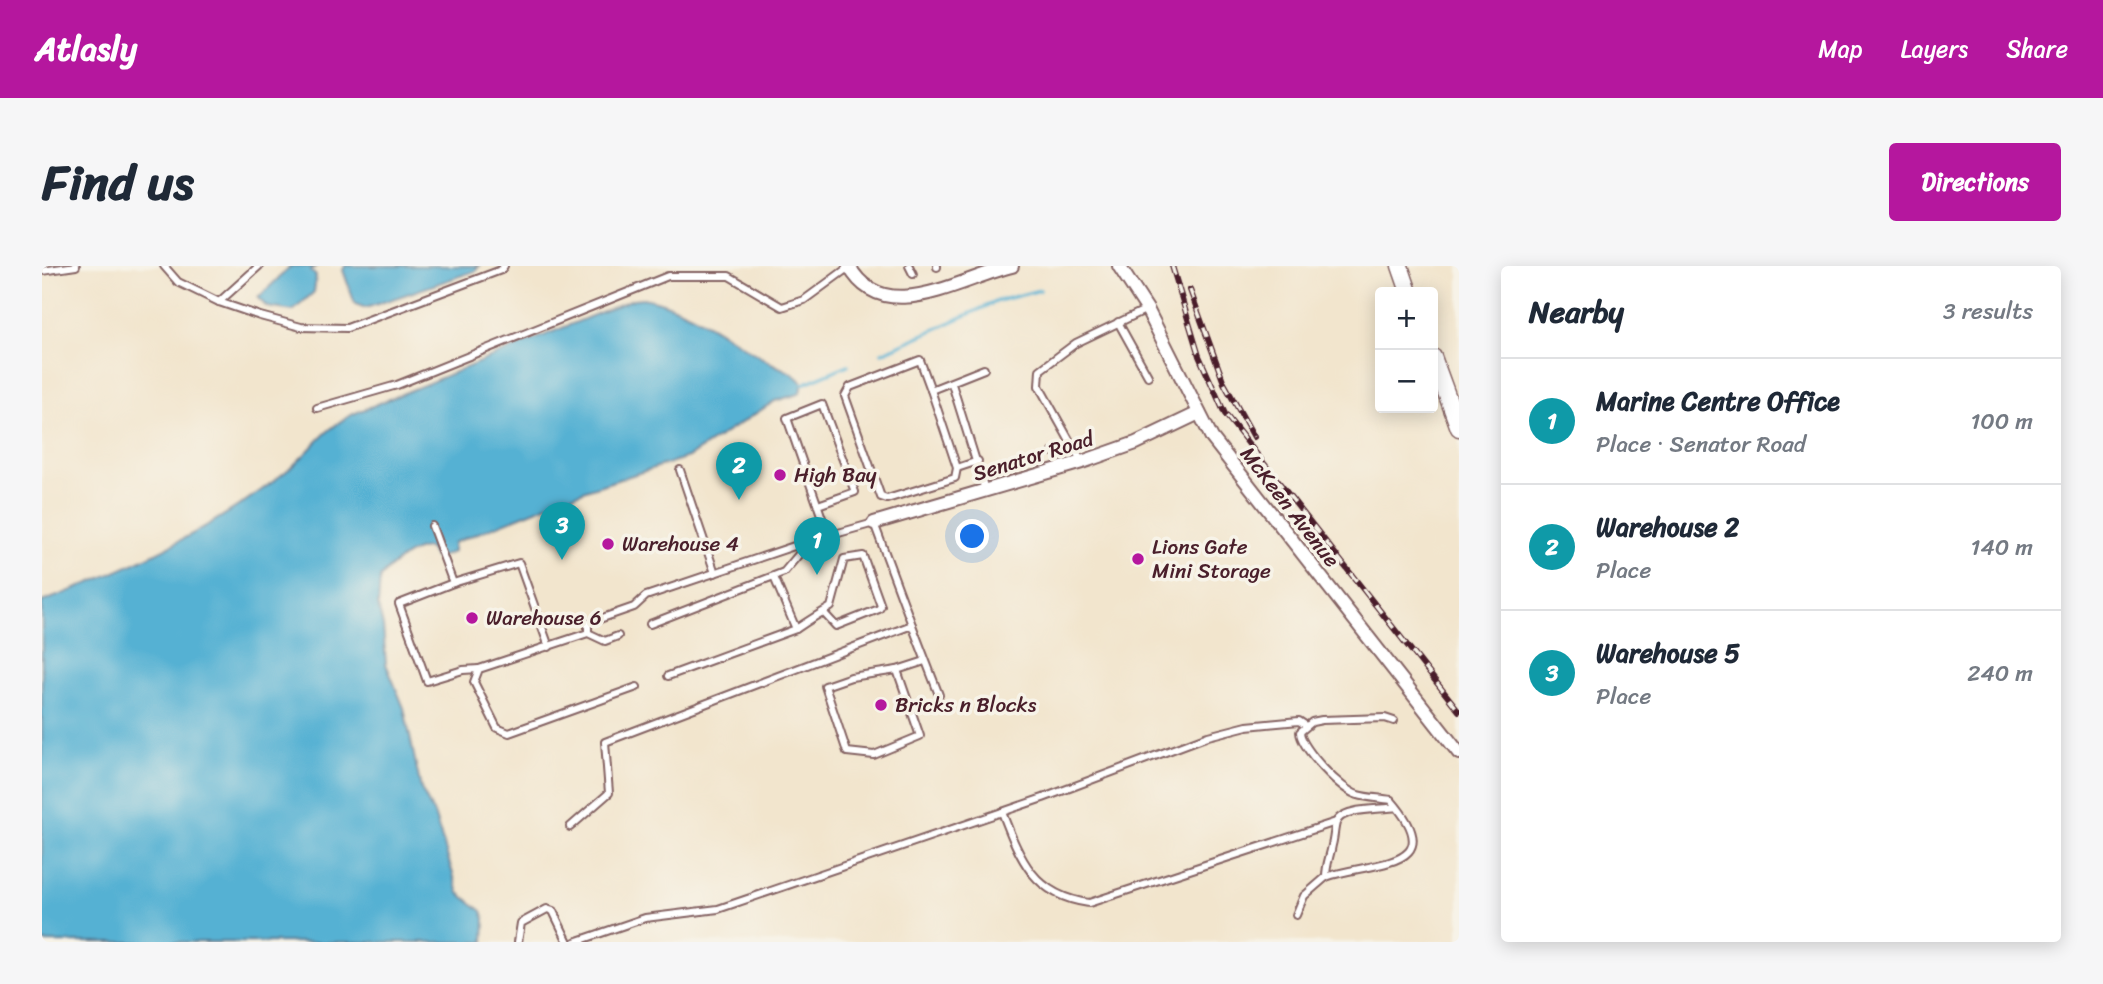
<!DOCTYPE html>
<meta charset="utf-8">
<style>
body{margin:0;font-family:Sriracha,sans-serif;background:#f6f6f7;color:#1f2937}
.controls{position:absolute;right:21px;top:21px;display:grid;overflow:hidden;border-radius:7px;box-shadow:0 4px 18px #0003}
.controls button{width:63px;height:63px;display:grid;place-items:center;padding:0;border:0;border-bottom:2px solid #e0e1e3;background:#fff;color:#1f2937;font:35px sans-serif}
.you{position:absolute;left:931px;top:271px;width:24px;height:24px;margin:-18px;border:5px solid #fff;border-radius:50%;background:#1a73e8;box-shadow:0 0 0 10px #1a73e833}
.badge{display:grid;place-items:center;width:46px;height:46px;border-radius:50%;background:#b5179e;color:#fff;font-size:23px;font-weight:700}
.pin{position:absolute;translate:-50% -58px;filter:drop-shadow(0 2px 4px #0008)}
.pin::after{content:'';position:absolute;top:37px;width:24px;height:21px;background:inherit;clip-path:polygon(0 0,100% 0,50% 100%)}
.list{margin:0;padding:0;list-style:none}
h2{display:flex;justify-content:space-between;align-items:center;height:91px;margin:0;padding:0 28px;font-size:30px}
h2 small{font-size:23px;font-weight:400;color:#747a83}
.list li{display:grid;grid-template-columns:46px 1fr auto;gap:21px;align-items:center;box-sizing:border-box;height:126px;padding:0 28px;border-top:2px solid #e0e1e3}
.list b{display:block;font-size:26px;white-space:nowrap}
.list p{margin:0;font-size:23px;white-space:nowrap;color:#747a83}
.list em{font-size:23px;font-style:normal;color:#747a83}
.map{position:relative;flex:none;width:1417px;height:676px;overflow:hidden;border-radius:7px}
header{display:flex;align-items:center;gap:42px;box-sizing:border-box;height:98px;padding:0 35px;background:#b5179e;color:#fff}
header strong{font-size:33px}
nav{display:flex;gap:38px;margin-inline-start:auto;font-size:24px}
.intro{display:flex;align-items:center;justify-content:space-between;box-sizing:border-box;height:168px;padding:0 42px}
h1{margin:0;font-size:49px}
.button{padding:18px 32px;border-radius:7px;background:#b5179e;color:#fff;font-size:24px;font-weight:700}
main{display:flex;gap:42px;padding:0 42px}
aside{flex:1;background:#fff;border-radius:7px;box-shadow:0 4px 18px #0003}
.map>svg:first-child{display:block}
</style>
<header>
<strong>Atlasly</strong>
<nav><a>Map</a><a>Layers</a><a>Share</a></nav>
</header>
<div class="intro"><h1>Find us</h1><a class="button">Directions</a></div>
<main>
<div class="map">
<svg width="1417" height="676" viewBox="0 0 1417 676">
<rect width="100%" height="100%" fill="#f7f3e8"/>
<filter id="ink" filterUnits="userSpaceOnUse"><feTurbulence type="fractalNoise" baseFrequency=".0143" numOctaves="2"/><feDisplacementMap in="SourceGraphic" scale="14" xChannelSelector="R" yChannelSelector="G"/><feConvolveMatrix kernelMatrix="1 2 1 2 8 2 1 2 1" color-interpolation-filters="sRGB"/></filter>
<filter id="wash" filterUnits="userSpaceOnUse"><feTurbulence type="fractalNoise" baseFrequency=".00686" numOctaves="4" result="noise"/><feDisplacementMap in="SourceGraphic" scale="28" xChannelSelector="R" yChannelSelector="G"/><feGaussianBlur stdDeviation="1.57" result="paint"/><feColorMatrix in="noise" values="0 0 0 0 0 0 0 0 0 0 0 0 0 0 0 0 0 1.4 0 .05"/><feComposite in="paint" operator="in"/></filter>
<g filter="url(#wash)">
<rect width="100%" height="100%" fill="#f2e5cd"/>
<g fill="#55b1d3" stroke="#50687f" stroke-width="2">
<polygon points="249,0 273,1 269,5 274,10 272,26 251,45 225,41 216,32"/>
<polygon points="303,0 437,0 433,5 324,42 313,38 301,4"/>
<path d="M601,32C650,41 687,74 729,97C742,104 752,106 761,118L757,128L733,135L646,191L544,224L411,277V286L393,293L387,282C369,282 349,299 338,312L336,340L341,360L344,398L362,442L379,523L392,548L417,627L440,645L443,653L442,676H0V336C84,304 171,264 242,207C270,186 277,166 311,148L591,33Z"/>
</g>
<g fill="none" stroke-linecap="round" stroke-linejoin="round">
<g stroke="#55b1d3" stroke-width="3.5">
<polyline points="840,87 956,35 998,24"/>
<polyline points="761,118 806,99"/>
</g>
</g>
</g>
<g filter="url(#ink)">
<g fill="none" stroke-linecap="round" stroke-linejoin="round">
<g stroke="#856464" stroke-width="10">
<g id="service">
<polyline points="122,0 136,16 177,36 218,50 259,61 305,62 459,4 462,0"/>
<polyline points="867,0 871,8"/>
<polyline points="895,0 895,1"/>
<polyline points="0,5 34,0"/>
<polyline points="177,36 217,0"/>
<polyline points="1076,56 1106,110"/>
<polyline points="910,118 943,224"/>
<polyline points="889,124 915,202 936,195"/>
<polyline points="275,142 355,119 626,10 687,10 740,41 762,34 807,1"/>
<polyline points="1030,179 997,120 998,104 1034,77 1105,43"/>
<polyline points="1011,186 1030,179 1040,196"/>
<polyline points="915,202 913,212 845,233 839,231 803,130 808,121 878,94 889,124 942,103"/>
<polyline points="638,204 673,307"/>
<polyline points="776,239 813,226 780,138 745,152 786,269"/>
<polyline points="390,260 411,317 477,297 507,381"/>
<path d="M732,311L754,363C766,355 777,348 789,341L802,293L821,290L839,340L837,343L794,360L781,346"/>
<polyline points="411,317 357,338 385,415 421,404 437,403"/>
<polyline points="870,359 897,429"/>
<polyline points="546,367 546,357 592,341 604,330 767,275"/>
<polyline points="576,370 563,375 546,367 437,403 432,416 455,462 467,467 595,421"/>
<polygon points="855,404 878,470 832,489 805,486 783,420 809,411"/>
<polyline points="855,404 883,395"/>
<polyline points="626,410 754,363"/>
<path d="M960,546C978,593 992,630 1047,637L1294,556"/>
<polyline points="528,561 567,527 563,476 870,359 832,257 768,275 742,306 608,358"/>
<path d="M1284,611C1329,595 1410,604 1349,534C1338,532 1326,532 1316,529C1300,525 1259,482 1258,466L1270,456L1280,454L1343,452L1352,455"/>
<path d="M1254,649L1262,630L1284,611C1284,598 1288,591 1290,579C1292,572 1292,564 1294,557C1299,541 1340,544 1354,541"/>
<polyline points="476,676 479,657 505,643 511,645 526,676"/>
<polyline points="533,676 603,652 676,643 1001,532 1166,470 1205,460 1257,455 1263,459"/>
</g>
</g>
<g stroke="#856464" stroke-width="16">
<g id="minor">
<path d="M807,0C841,63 919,12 970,0"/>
<polyline points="1077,0 1105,43 1170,172 1417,487"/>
<polyline points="832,257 1040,196 1094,177 1157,147"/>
</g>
</g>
<g stroke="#856464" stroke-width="19">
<g id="tertiary">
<polyline points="1358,0 1367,26"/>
<polyline points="1391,91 1417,162"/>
</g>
</g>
<use href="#service" stroke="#fff" stroke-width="6"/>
<use href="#minor" stroke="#fff" stroke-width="12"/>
<use href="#tertiary" stroke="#fff" stroke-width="16"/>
<g stroke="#4a1f2b" stroke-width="6">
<g id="rail">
<polyline points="1130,0 1157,90 1183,148 1417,445"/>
<polyline points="1148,24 1182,117 1212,171"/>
</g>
</g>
<use href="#rail" stroke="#f7f3e8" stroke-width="3.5" stroke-dasharray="10" stroke-linecap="butt"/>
</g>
</g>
<g fill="#b5179e" stroke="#f7f3e8" stroke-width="2.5">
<circle cx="738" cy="209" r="7"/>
<circle cx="566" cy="278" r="7"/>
<circle cx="1096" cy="293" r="7"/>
<circle cx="430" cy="352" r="7"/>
<circle cx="839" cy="439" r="7"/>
</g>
<g text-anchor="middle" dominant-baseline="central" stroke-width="7" stroke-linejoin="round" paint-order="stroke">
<g font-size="21" fill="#4a1f2b" stroke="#f7f3e8">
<text transform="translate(991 190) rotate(-17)">Senator Road</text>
<text transform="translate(1248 241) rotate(52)">McKeen Avenue</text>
</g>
<g font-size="21" fill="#4a1f2b" stroke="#f7f3e8" text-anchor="start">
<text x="752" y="209">High Bay</text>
<text x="580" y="278">Warehouse 4</text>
<text x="1110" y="281">Lions Gate<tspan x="1110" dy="24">Mini Storage</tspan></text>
<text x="444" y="352">Warehouse 6</text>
<text x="853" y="439">Bricks n Blocks</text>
</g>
</g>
</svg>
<div class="controls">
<button>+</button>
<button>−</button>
</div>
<div class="you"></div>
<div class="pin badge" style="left:775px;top:309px;background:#0f9aa8">1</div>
<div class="pin badge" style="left:697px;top:234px;background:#0f9aa8">2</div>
<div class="pin badge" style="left:520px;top:294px;background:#0f9aa8">3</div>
</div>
<aside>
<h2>Nearby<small>3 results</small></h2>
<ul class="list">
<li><span class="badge" style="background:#0f9aa8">1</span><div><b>Marine Centre Office</b><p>Place · Senator Road</p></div><em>100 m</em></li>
<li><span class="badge" style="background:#0f9aa8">2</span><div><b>Warehouse 2</b><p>Place</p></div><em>140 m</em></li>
<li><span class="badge" style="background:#0f9aa8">3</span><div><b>Warehouse 5</b><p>Place</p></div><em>240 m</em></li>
</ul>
</aside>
</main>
